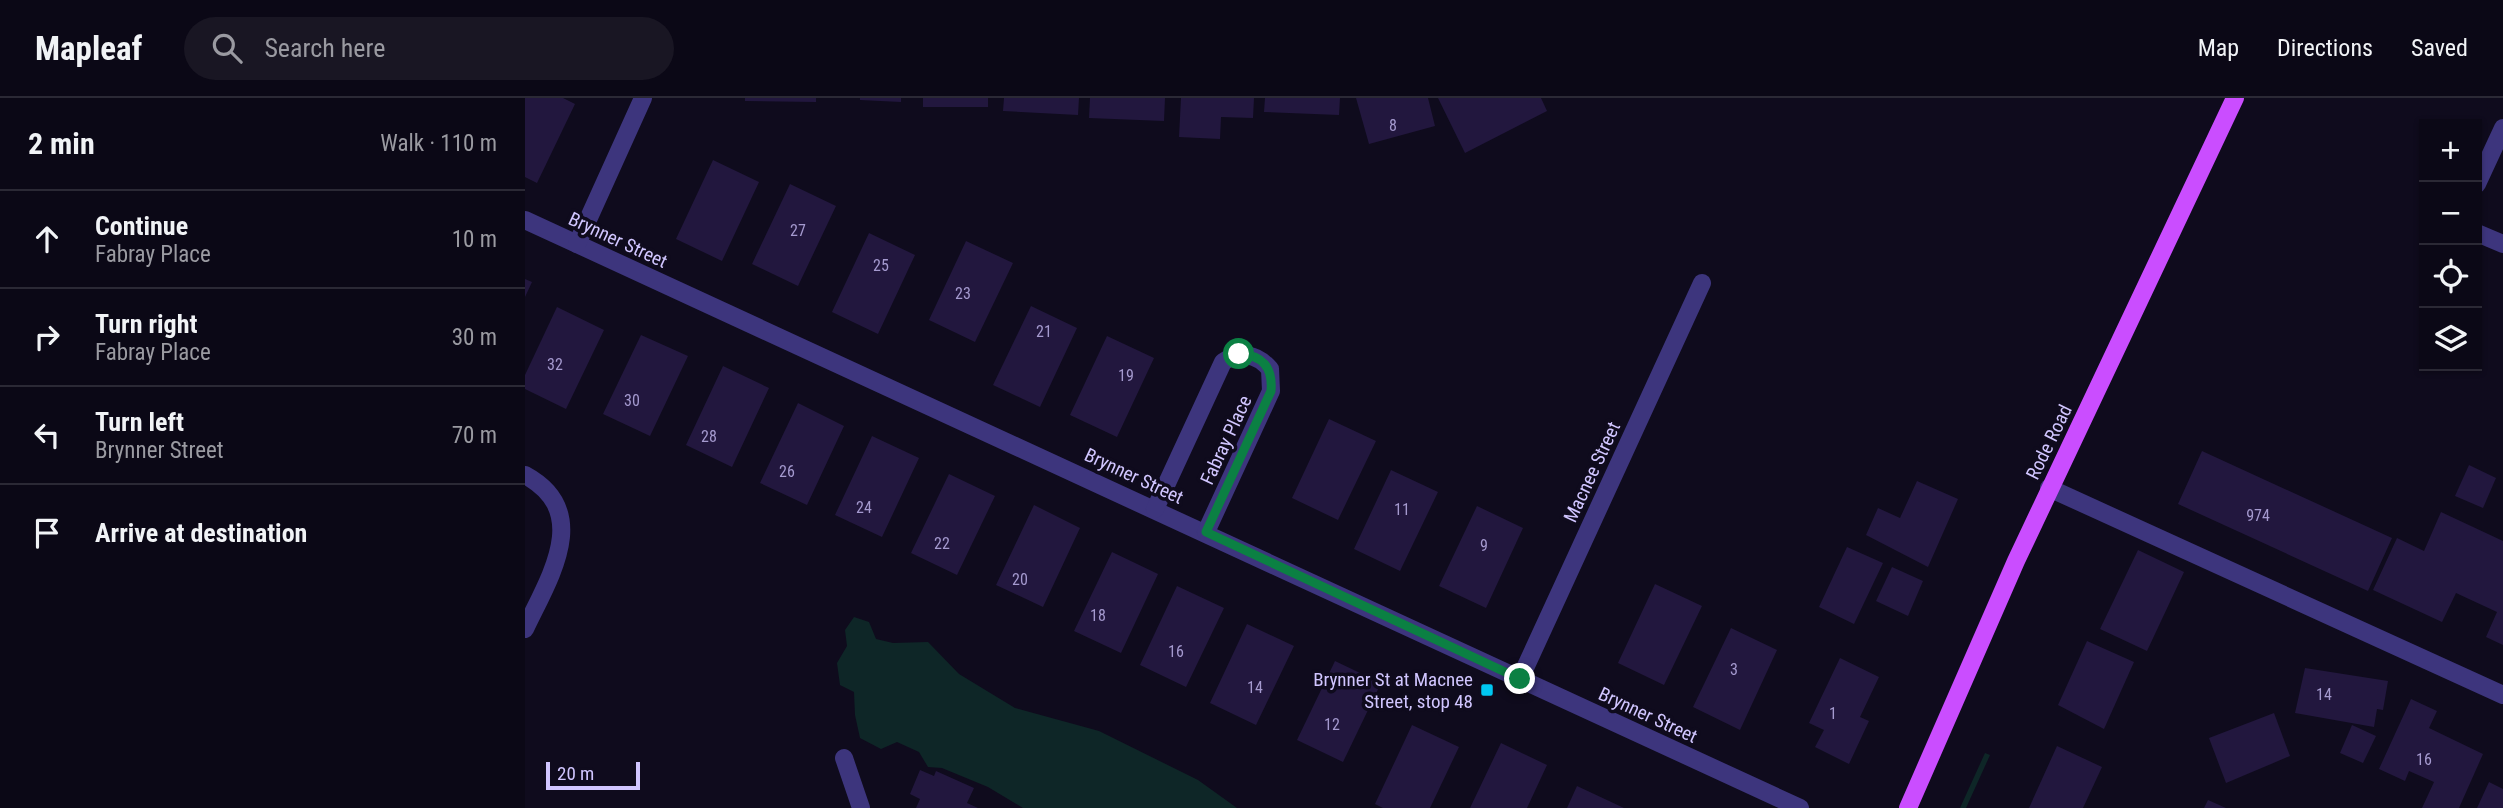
<!DOCTYPE html>
<meta charset="utf-8">
<style>
body{margin:0;font-family:"Roboto Condensed",sans-serif;background:#191623;color:#f1f3f6}
.controls{position:absolute;right:21px;top:21px;display:grid;overflow:hidden;border-radius:0px;box-shadow:0 2px 5px #0004}
.controls button{width:63px;height:63px;display:grid;place-items:center;padding:0;border:0;border-bottom:2px solid #2b2935;background:#0b0816;color:#f1f3f6;font:35px sans-serif}
.scale{position:absolute;left:21px;bottom:18px;width:94px;box-sizing:border-box;padding-left:7px;border:4px solid #d1c6ff;border-top:0;font-size:19px;line-height:24px;white-space:nowrap;color:#d1c6ff;-webkit-text-stroke:5px #0f0b1d;paint-order:stroke}
.stop{position:absolute;width:21px;height:21px;margin:-16px;border:5px solid #0b8043;border-radius:50%;background:#fff}
.stop.end{background:#0b8043;border-color:#fff;box-shadow:0 2px 7px #0008}
.list{margin:0;padding:0;list-style:none}
h2{display:flex;justify-content:space-between;align-items:center;height:91px;margin:0;padding:0 28px;font-size:30px}
h2 small{font-size:23px;font-weight:400;color:#9a9aa1}
.list li{display:grid;grid-template-columns:46px 1fr auto;gap:21px;align-items:center;box-sizing:border-box;height:98px;padding:0 28px;border-top:2px solid #2b2935}
.list b{display:block;font-size:26px;white-space:nowrap}
.list p{margin:0;font-size:23px;white-space:nowrap;color:#9a9aa1}
.list em{font-size:23px;font-style:normal;color:#9a9aa1}
.icon{flex:none;width:38px;height:38px;fill:none;stroke:currentColor;stroke-width:2;stroke-linecap:round;stroke-linejoin:round}
.map{position:relative;flex:none;width:1978px;height:710px;overflow:hidden}
header{display:flex;align-items:center;gap:42px;box-sizing:border-box;height:98px;padding:0 35px;background:#0b0816;border-bottom:2px solid #2b2935}
header strong{font-size:33px}
nav{display:flex;gap:38px;margin-inline-start:auto;font-size:24px}
.search{width:490px;height:63px;background:#191623;display:flex;align-items:center;gap:18px;box-sizing:border-box;padding:0 24px;border-radius:38px;color:#9a9aa1;font-size:26px}
main{display:flex}
aside{flex:1;background:#0b0816}
.map>svg:first-child{display:block}
</style>
<header>
<strong>Mapleaf</strong>
<div class="search"><svg class="icon" aria-label="search" viewBox="0 0 24 24"><circle cx="10" cy="10" r="6"/><path d="M15 15l6 6"/></svg>Search here</div>
<nav><a>Map</a><a>Directions</a><a>Saved</a></nav>
</header>
<main>
<aside>
<h2>2 min<small>Walk · 110 m</small></h2>
<ul class="list">
<li><svg class="icon" aria-label="ahead" viewBox="0 0 24 24"><path d="M12 20V5M6 11l6-6 6 6"/></svg><div><b>Continue</b><p>Fabray Place</p></div><em>10 m</em></li>
<li><svg class="icon" aria-label="right" viewBox="0 0 24 24"><path d="M7 20v-9h11M14 6l5 5-5 5"/></svg><div><b>Turn right</b><p>Fabray Place</p></div><em>30 m</em></li>
<li><svg class="icon" aria-label="left" viewBox="0 0 24 24"><path d="M17 20v-9H6M10 6l-5 5 5 5"/></svg><div><b>Turn left</b><p>Brynner Street</p></div><em>70 m</em></li>
<li><svg class="icon" aria-label="arrive" viewBox="0 0 24 24"><path d="M6 21V4h12l-3 4 3 4H6"/></svg><div><b>Arrive at destination</b></div></li>
</ul>
</aside>
<div class="map">
<svg width="1978" height="710" viewBox="0 0 1978 710">
<rect width="100%" height="100%" fill="#0f0b1d"/>
<g fill="#0e2627">
<polygon points="329,519 344,524 351,541 368,545 403,544 434,576 490,610 574,633 673,682 712,710 498,710 463,689 417,670 403,669 394,654 372,644 356,651 335,640 330,617 329,594 315,587 312,565 322,548 320,532"/>
<polygon points="1460,655 1465,657 1441,710 1435,710"/>
</g>
<g fill="#22173e">
<polygon points="0,0 38,0 50,6 12,85 0,79"/>
<polygon points="220,0 291,0 291,4 220,3"/>
<polygon points="335,0 376,0 376,4 335,2"/>
<rect x="398" y="0" width="65" height="9"/>
<polygon points="479,0 554,0 553,17 478,13"/>
<polygon points="565,0 640,0 639,23 564,20"/>
<polygon points="656,0 729,0 728,20 696,19 695,41 654,39"/>
<polygon points="740,0 815,0 814,17 739,14"/>
<polygon points="831,0 903,0 910,28 844,46"/>
<polygon points="913,0 1016,0 1022,13 940,55"/>
<polygon points="188,62 234,84 197,163 151,141"/>
<polygon points="265,86 311,108 273,188 227,166"/>
<polygon points="344,135 390,157 353,236 307,214"/>
<polygon points="441,143 488,165 450,244 404,222"/>
<polygon points="0,181 7,184 0,199"/>
<polygon points="506,208 552,230 515,309 468,287"/>
<polygon points="32,209 79,232 41,311 0,291 0,277"/>
<polygon points="116,237 163,258 125,338 78,316"/>
<polygon points="582,238 629,260 592,339 545,317"/>
<polygon points="198,268 244,290 207,369 161,347"/>
<polygon points="273,305 319,328 282,407 235,385"/>
<polygon points="804,321 851,343 813,422 767,400"/>
<polygon points="347,338 394,360 357,439 310,417"/>
<polygon points="1677,353 1867,440 1843,493 1653,406"/>
<polygon points="1944,367 1971,380 1958,410 1930,398"/>
<polygon points="866,372 913,394 875,473 829,451"/>
<polygon points="424,376 470,398 432,477 386,455"/>
<polygon points="1392,383 1433,401 1403,469 1341,437 1353,410 1375,420"/>
<polygon points="509,407 555,430 518,509 471,487"/>
<polygon points="952,408 998,430 961,510 914,488"/>
<polygon points="1916,414 1978,443 1978,547 1961,539 1972,514 1931,495 1917,524 1848,492 1872,440 1899,453"/>
<polygon points="1322,449 1358,465 1329,526 1294,509"/>
<polygon points="1613,452 1659,474 1622,553 1575,531"/>
<polygon points="587,454 633,476 596,555 549,533"/>
<polygon points="1367,469 1398,483 1383,518 1351,503"/>
<polygon points="1130,486 1177,508 1139,587 1093,565"/>
<polygon points="652,488 699,510 661,589 615,567"/>
<polygon points="722,526 769,548 731,627 685,605"/>
<polygon points="1206,530 1252,552 1215,632 1168,609"/>
<polygon points="1562,543 1609,564 1579,631 1533,607"/>
<polygon points="1315,560 1354,579 1335,619 1344,623 1324,666 1290,649 1299,632 1284,625"/>
<polygon points="810,563 856,585 818,664 772,642"/>
<polygon points="1780,570 1863,583 1858,612 1852,611 1849,629 1770,615"/>
<polygon points="1886,601 1912,613 1904,630 1958,656 1934,710 1897,710 1909,684 1884,673 1880,683 1854,671"/>
<polygon points="1749,615 1765,658 1701,685 1684,640"/>
<polygon points="887,627 934,649 905,710 858,710 850,706"/>
<polygon points="1827,627 1851,638 1838,665 1815,655"/>
<polygon points="976,645 1022,667 1002,710 945,710"/>
<polygon points="1532,648 1577,669 1558,710 1504,710"/>
<polygon points="395,672 409,678 411,673 449,690 442,705 453,710 391,710 395,701 385,696"/>
<polygon points="1964,684 1978,691 1978,710 1952,710"/>
<polygon points="1052,688 1099,710 1042,710"/>
<polygon points="1683,702 1701,710 1679,710"/>
</g>
<g fill="none" stroke-linecap="round" stroke-linejoin="round">
<g stroke="#3d357d" stroke-width="18">
<polyline points="1952,86 1978,30"/>
<polyline points="0,122 1275,710"/>
<polyline points="1952,135 1978,146"/>
<polyline points="52,146 118,0"/>
<path d="M0,377C68,414 24,480 0,531"/>
<polyline points="1524,390 1978,597"/>
<path d="M630,411L698,264C715,253 731,255 745,271L746,293L681,434"/>
<polyline points="995,581 1177,185"/>
<polyline points="319,660 336,710"/>
</g>
<polyline stroke="#ca4dff" stroke-width="18" points="1383,710 1491,463 1710,0"/>
</g>
<g fill="none" stroke-linecap="round" stroke-linejoin="round">
<path stroke="#0b8043" stroke-width="9" d="M714,256C738,257 748,270 746,293L681,434L995,581"/>
</g>
<rect fill="#00c7f1" stroke="#0f0b1d" stroke-width="2.5" x="955" y="585" width="14" height="14" rx="3.5"/>
<g text-anchor="middle" dominant-baseline="central" stroke-width="7" stroke-linejoin="round" paint-order="stroke">
<g font-size="16" fill="#a59acf">
<text x="868" y="27">8</text>
<text x="273" y="132">27</text>
<text x="356" y="167">25</text>
<text x="438" y="195">23</text>
<text x="519" y="233">21</text>
<text x="30" y="266">32</text>
<text x="601" y="277">19</text>
<text x="107" y="302">30</text>
<text x="184" y="338">28</text>
<text x="262" y="373">26</text>
<text x="339" y="409">24</text>
<text x="877" y="411">11</text>
<text x="1733" y="417">974</text>
<text x="417" y="445">22</text>
<text x="959" y="447">9</text>
<text x="495" y="481">20</text>
<text x="573" y="517">18</text>
<text x="651" y="553">16</text>
<text x="1209" y="571">3</text>
<text x="730" y="589">14</text>
<text x="1799" y="596">14</text>
<text x="1308" y="615">1</text>
<text x="807" y="626">12</text>
<text x="1899" y="661">16</text>
</g>
<g font-size="19" fill="#d1c6ff" stroke="#0f0b1d">
<text transform="translate(93 142) rotate(25)">Brynner Street</text>
<text transform="translate(701 342) rotate(-65)">Fabray Place</text>
<text transform="translate(1524 344) rotate(-64)">Rode Road</text>
<text transform="translate(1067 374) rotate(-65)">Macnee Street</text>
<text transform="translate(609 378) rotate(25)">Brynner Street</text>
<text transform="translate(1123 617) rotate(25)">Brynner Street</text>
</g>
<g font-size="19" fill="#d1c6ff" stroke="#0f0b1d" text-anchor="end">
<text x="948" y="581">Brynner St at Macnee<tspan x="948" dy="22">Street, stop 48</tspan></text>
</g>
</g>
</svg>
<div class="controls">
<button>+</button>
<button>−</button>
<button><svg class="icon" aria-label="locate" viewBox="0 0 24 24"><circle cx="12" cy="12" r="6"/><path d="M12 2v4M12 18v4M2 12h4M18 12h4"/></svg></button>
<button><svg class="icon" aria-label="layers" viewBox="0 0 24 24"><path d="M12 4l9 5-9 5-9-5zM3 14l9 5 9-5"/></svg></button>
</div>
<div class="scale">20 m</div>
<div class="stop" style="left:714px;top:256px"></div>
<div class="stop end" style="left:995px;top:581px"></div>
</div>
</main>
